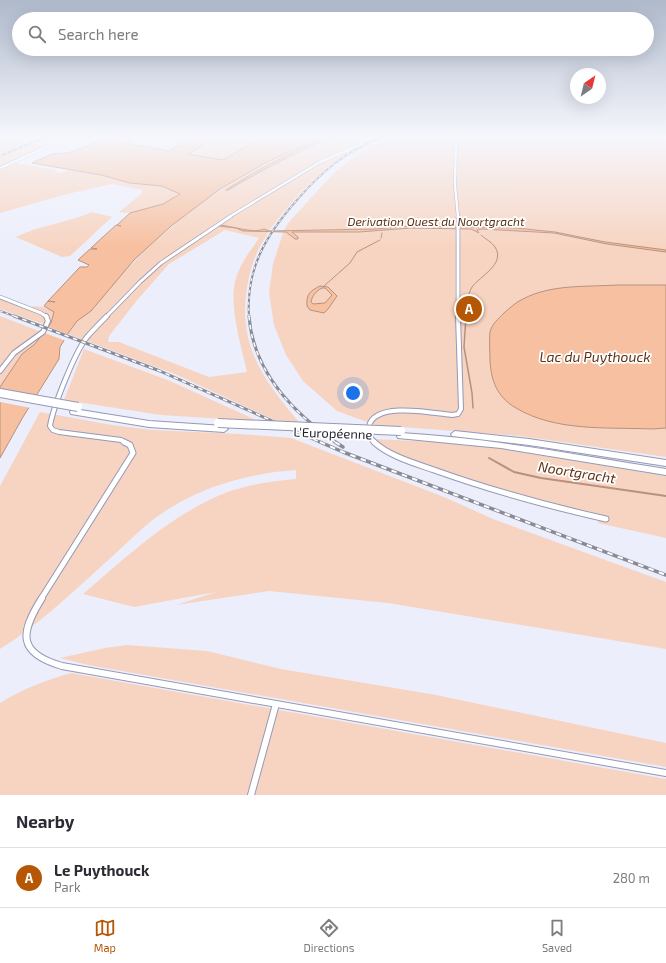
<!DOCTYPE html>
<meta charset="utf-8">
<style>
body{margin:0;font-family:"Exo 2",sans-serif;background:#f7f7f7;color:#2b2b33}
.compass{position:absolute;left:570px;top:68px;width:36px;height:36px;border-radius:50%;background:#fff;box-shadow:0 4px 16px #0002;rotate:35deg}
.you{position:absolute;left:353px;top:393px;width:14px;height:14px;margin:-10px;border:3px solid #fff;border-radius:50%;background:#1a73e8;box-shadow:0 0 0 6px #1a73e833}
.badge{display:grid;place-items:center;width:26px;height:26px;border-radius:50%;background:#b55705;color:#fff;font-size:13px;font-weight:700}
.pin{position:absolute;translate:-50% -50%;border:2px solid #fff;box-shadow:0 1px 4px #0006}
.list{margin:0;padding:0;list-style:none}
h2{display:flex;justify-content:space-between;align-items:center;height:52px;margin:0;padding:0 16px;font-size:17px}
h2 small{font-size:13px;font-weight:400;color:#7c7c81}
.list li{display:grid;grid-template-columns:26px 1fr auto;gap:12px;align-items:center;box-sizing:border-box;height:60px;padding:0 16px;border-top:1px solid #e1e1e2}
.list b{display:block;font-size:15px;white-space:nowrap}
.list p{margin:0;font-size:13px;white-space:nowrap;color:#7c7c81}
.list em{font-size:13px;font-style:normal;color:#7c7c81}
.icon{flex:none;width:22px;height:22px;fill:none;stroke:currentColor;stroke-width:2;stroke-linecap:round;stroke-linejoin:round}
.map{position:relative;flex:none;width:666px;height:795px;overflow:hidden}
.search{position:absolute;background:#fff;box-shadow:0 4px 16px #0002;left:12px;right:12px;top:12px;height:44px;display:flex;align-items:center;gap:10px;box-sizing:border-box;padding:0 14px;border-radius:22px;color:#7c7c81;font-size:15px}
.sheet{height:112px;background:#fff}
nav{display:flex;justify-content:space-around;align-items:center;box-sizing:border-box;height:56px;border-top:1px solid #e1e1e2;background:#fff;font-size:11px;color:#7c7c81}
nav a{display:grid;justify-items:center;gap:2px}
nav .on{color:#b55705}
.map>svg:first-child{display:block}
</style>
<div class="map">
<svg width="666" height="795" viewBox="0 0 666 795">
<rect width="100%" height="100%" fill="#eceefb"/>
<g fill="#f7d4c1" fill-rule="evenodd">
<polygon points="0,137 43,137 0,156"/>
<polygon points="47,137 66,137 0,167 0,158"/>
<polygon points="217,137 262,137 223,160 187,154"/>
<path d="M321,137H328C294,151 256,167 227,190H229L266,168L300,151L332,137H376L320,160L323,162L356,148C320,168 294,198 269,231L264,229C254,234 232,226 220,225L236,228L243,231L268,232C266,238 262,242 259,248C255,257 251,267 249,277C235,340 260,377 300,423L279,422L175,374L68,334C71,330 73,325 77,321C82,316 88,314 93,308C160,226 224,179 321,137ZM225,230L259,238C251,250 242,261 237,275C227,301 241,345 247,372L209,377L119,342H108L109,336L138,299L169,264Z"/>
<polygon points="398,137 666,137 666,457 520,436 375,425 337,411 303,381 286,355 274,325 269,293 273,264 284,230 289,222 332,175 353,158 374,145 385,143"/>
<path d="M16,163L56,170L57,173H61L68,170L101,175L130,183L162,186L180,193C164,205 143,213 124,213L119,212L140,195L143,190L112,184L67,194L0,213V169Z"/>
<path d="M92,212L112,217L70,256L62,257L16,237C40,225 67,223 92,212Z"/>
<path d="M0,299L25,309C36,304 43,306 54,312L49,326L0,309Z"/>
<polygon points="0,316 44,333 34,346 22,354 0,387"/>
<polygon points="84,349 170,381 258,421 161,415 64,400"/>
<path d="M40,412L112,425L152,430L240,434L291,438L444,497L493,519L666,582V649L388,603L269,591L176,605L216,592L134,607L83,594C130,554 172,513 230,491C251,484 275,481 296,479V470C252,473 207,485 170,508C150,520 133,537 116,553C79,586 43,622 0,649V486Z"/>
<polygon points="373,439 439,442 498,448 666,476 666,538 598,523 599,514 575,510 523,496 397,458"/>
<polygon points="127,645 207,651 281,669 436,695 666,743 666,767 88,665 60,658 105,648"/>
<path d="M71,673L666,779V795H0V703C22,689 46,680 71,673Z"/>
</g>
<g fill="#f7c0a0" stroke="#b7917e" fill-rule="evenodd">
<polygon points="115,137 138,137 125,143 169,151 194,137 217,137 188,154 223,160 262,137 321,137 267,162 220,189 171,226 134,260 91,311 77,321 69,332 60,347 59,359 23,417 0,458 0,387 22,354 35,344 51,323 54,312 44,306 48,301 55,302 48,301 80,267 87,267 89,265 78,260 90,249 97,249 91,248 116,225 121,226 117,225 130,213 163,204 180,194 162,186 130,183 101,175 32,163 52,154 68,153 103,140 108,140"/>
<path d="M328,137H332C296,152 262,170 228,190H226C258,169 292,151 328,137Z"/>
<path d="M220,225C232,226 254,234 264,229L269,231L375,229L411,226L516,228L555,232L605,242L666,250V252L607,244L554,233L482,229L477,230L479,233L471,229L411,228L359,232H292L298,237V239H295L286,232L243,231L236,228L218,226Z"/>
<path d="M617,285H666V428L652,429C608,427 556,432 516,408C497,397 491,381 490,360C490,351 489,341 490,332C492,324 498,319 504,313C510,308 516,302 523,299C551,284 587,287 617,285Z"/>
<path d="M320,286L328,287L337,296L328,309L324,313L310,310L307,306C306,294 310,291 320,286ZM322,288H325L332,295L325,303L313,304L311,302C312,296 316,291 322,288Z"/>
</g>
<g fill="#eceefb">
<polygon points="46,326 70,335 66,341 42,332"/>
<polygon points="0,389 38,396 31,408 0,402"/>
</g>
<g fill="none" stroke-linecap="round" stroke-linejoin="round">
<g stroke="#b7917e" stroke-width="1">
<polyline points="381,238 382,233"/>
<polyline points="324,286 350,263 357,252 380,240"/>
<path d="M466,317C467,308 467,295 472,287C480,276 506,264 495,247C492,242 485,239 481,235"/>
</g>
<polyline stroke="#b7917e" stroke-width="1.5" points="466,316 464,347 472,393 473,408"/>
<polyline stroke="#b7917e" stroke-width="2" points="489,458 514,472 541,478 666,496"/>
<g stroke="#9499b7" stroke-width="3.5">
<g id="minor-far4">
<polyline points="456,137 455,185 458,217"/>
<polyline points="0,168 68,137"/>
<polyline points="229,217 320,162 360,145 384,142 395,137"/>
</g>
</g>
<g stroke="#9499b7" stroke-width="4.5">
<g id="minor-far3">
<polyline points="458,216 458,317"/>
<polyline points="0,297 41,313 47,317"/>
<polyline points="106,317 140,282 161,263 231,216"/>
</g>
</g>
<g stroke="#9499b7" stroke-width="6">
<g id="minor-far2">
<path d="M107,316C100,323 93,330 87,337C75,352 53,407 50,426L53,430L59,432L121,440L126,443"/>
<polyline points="0,371 14,353 43,332 48,321 46,316"/>
<path d="M375,443C370,438 367,433 369,426C375,401 433,413 452,415L458,414L461,409L458,316"/>
</g>
</g>
<g stroke="#9499b7" stroke-width="7">
<g id="minor-far1">
<path d="M374,442C389,456 414,463 434,470C490,490 548,506 606,519"/>
<polyline points="41,599 133,453 130,445 124,442"/>
</g>
</g>
<g stroke="#9499b7" stroke-width="8">
<g id="minor">
<path d="M42,598C20,633 17,653 62,666L666,773"/>
<polyline points="251,795 276,704"/>
</g>
</g>
<g stroke="#9499b7" stroke-width="2">
<g id="motorway">
<polygon points="74,409 149,421 224,426 228,429 224,432 149,427 71,414 70,412 71,410"/>
<polygon points="455,431 529,439 666,460 666,466 529,445 452,436 451,434"/>
<path d="M401,433C490,438 578,455 666,469V475L501,448L398,438L397,436L398,434Z"/>
</g>
</g>
<use href="#minor-far4" stroke="#fff" stroke-width="2.5"/>
<use href="#minor-far3" stroke="#fff" stroke-width="3"/>
<use href="#minor-far2" stroke="#fff" stroke-width="4"/>
<use href="#minor-far1" stroke="#fff" stroke-width="5"/>
<use href="#minor" stroke="#fff" stroke-width="6"/>
<use href="#motorway" fill="#fff" fill-rule="evenodd"/>
<g stroke="#898b97" stroke-width="2">
<g id="rail-far2">
<polyline points="0,156 45,137"/>
<polyline points="0,311 17,317"/>
<path d="M249,317C246,269 265,236 297,200C323,170 344,153 381,137"/>
</g>
</g>
<g stroke="#898b97" stroke-width="3">
<g id="rail-far1">
<polyline points="14,316 160,371 322,443"/>
<path d="M249,316C253,372 293,413 337,443"/>
</g>
</g>
<g stroke="#898b97" stroke-width="3.5">
<g id="rail">
<polyline points="320,442 343,452 666,575"/>
<polyline points="335,442 343,447"/>
</g>
</g>
<use href="#rail-far2" stroke="#fff" stroke-width="1" stroke-dasharray="3" stroke-linecap="butt"/>
<use href="#rail-far1" stroke="#fff" stroke-width="1.5" stroke-dasharray="4.5" stroke-linecap="butt"/>
<use href="#rail" stroke="#fff" stroke-width="2" stroke-dasharray="5.5" stroke-linecap="butt"/>
<g stroke="#9499b7" stroke-width="10" stroke-linecap="butt">
<g id="motorway-bridge">
<polyline points="0,393 78,407"/>
<polyline points="218,423 401,431"/>
</g>
</g>
<use href="#motorway-bridge" stroke="#fff" stroke-width="8"/>
</g>
<linearGradient id="sky" x2="0" y2="1"><stop stop-color="#aeb9cb"/><stop offset="0.55" stop-color="#f6f7fd"/><stop offset="1" stop-color="#f6f7fd" stop-opacity="0"/></linearGradient>
<rect width="666" height="248" fill="url(#sky)"/>
<g text-anchor="middle" dominant-baseline="central" stroke-width="3.5" stroke-linejoin="round" paint-order="stroke">
<g font-size="12" font-style="italic" fill="#5e3216" stroke="#fff">
<text x="436" y="221">Derivation Ouest du Noortgracht</text>
</g>
<g font-size="13" fill="#21232e" stroke="#fff">
<text transform="translate(333 433) rotate(2)">L'Européenne</text>
</g>
<g font-size="14" font-style="italic" fill="#5e3216" stroke="#fff">
<text x="595" y="356">Lac du Puythouck</text>
<text transform="translate(577 472) rotate(9)">Noortgracht</text>
</g>
</g>
</svg>
<svg class="compass" viewBox="-18 -18 36 36"><path d="M0-13l5 13h-10z" fill="#e53935"/><path d="M0 13l5-13h-10z" fill="#7c7c81"/></svg>
<div class="you"></div>
<div class="pin badge" style="left:469px;top:309px">A</div>
<div class="search"><svg class="icon" aria-label="search" viewBox="0 0 24 24"><circle cx="10" cy="10" r="6"/><path d="M15 15l6 6"/></svg>Search here</div>
</div>
<section class="sheet">
<h2>Nearby<small></small></h2>
<ul class="list">
<li><span class="badge">A</span><div><b>Le Puythouck</b><p>Park</p></div><em>280 m</em></li>
</ul>
</section>
<nav>
<a class="on"><svg class="icon" aria-label="map" viewBox="0 0 24 24"><path d="M3 6l6-2 6 2 6-2v14l-6 2-6-2-6 2zM9 4v14M15 6v14"/></svg>Map</a>
<a><svg class="icon" aria-label="directions" viewBox="0 0 24 24"><path d="M12 3l9 9-9 9-9-9zM9 14v-3h6M13 9l2 2-2 2"/></svg>Directions</a>
<a><svg class="icon" aria-label="saved" viewBox="0 0 24 24"><path d="M7 4h10v16l-5-4-5 4z"/></svg>Saved</a>
</nav>
